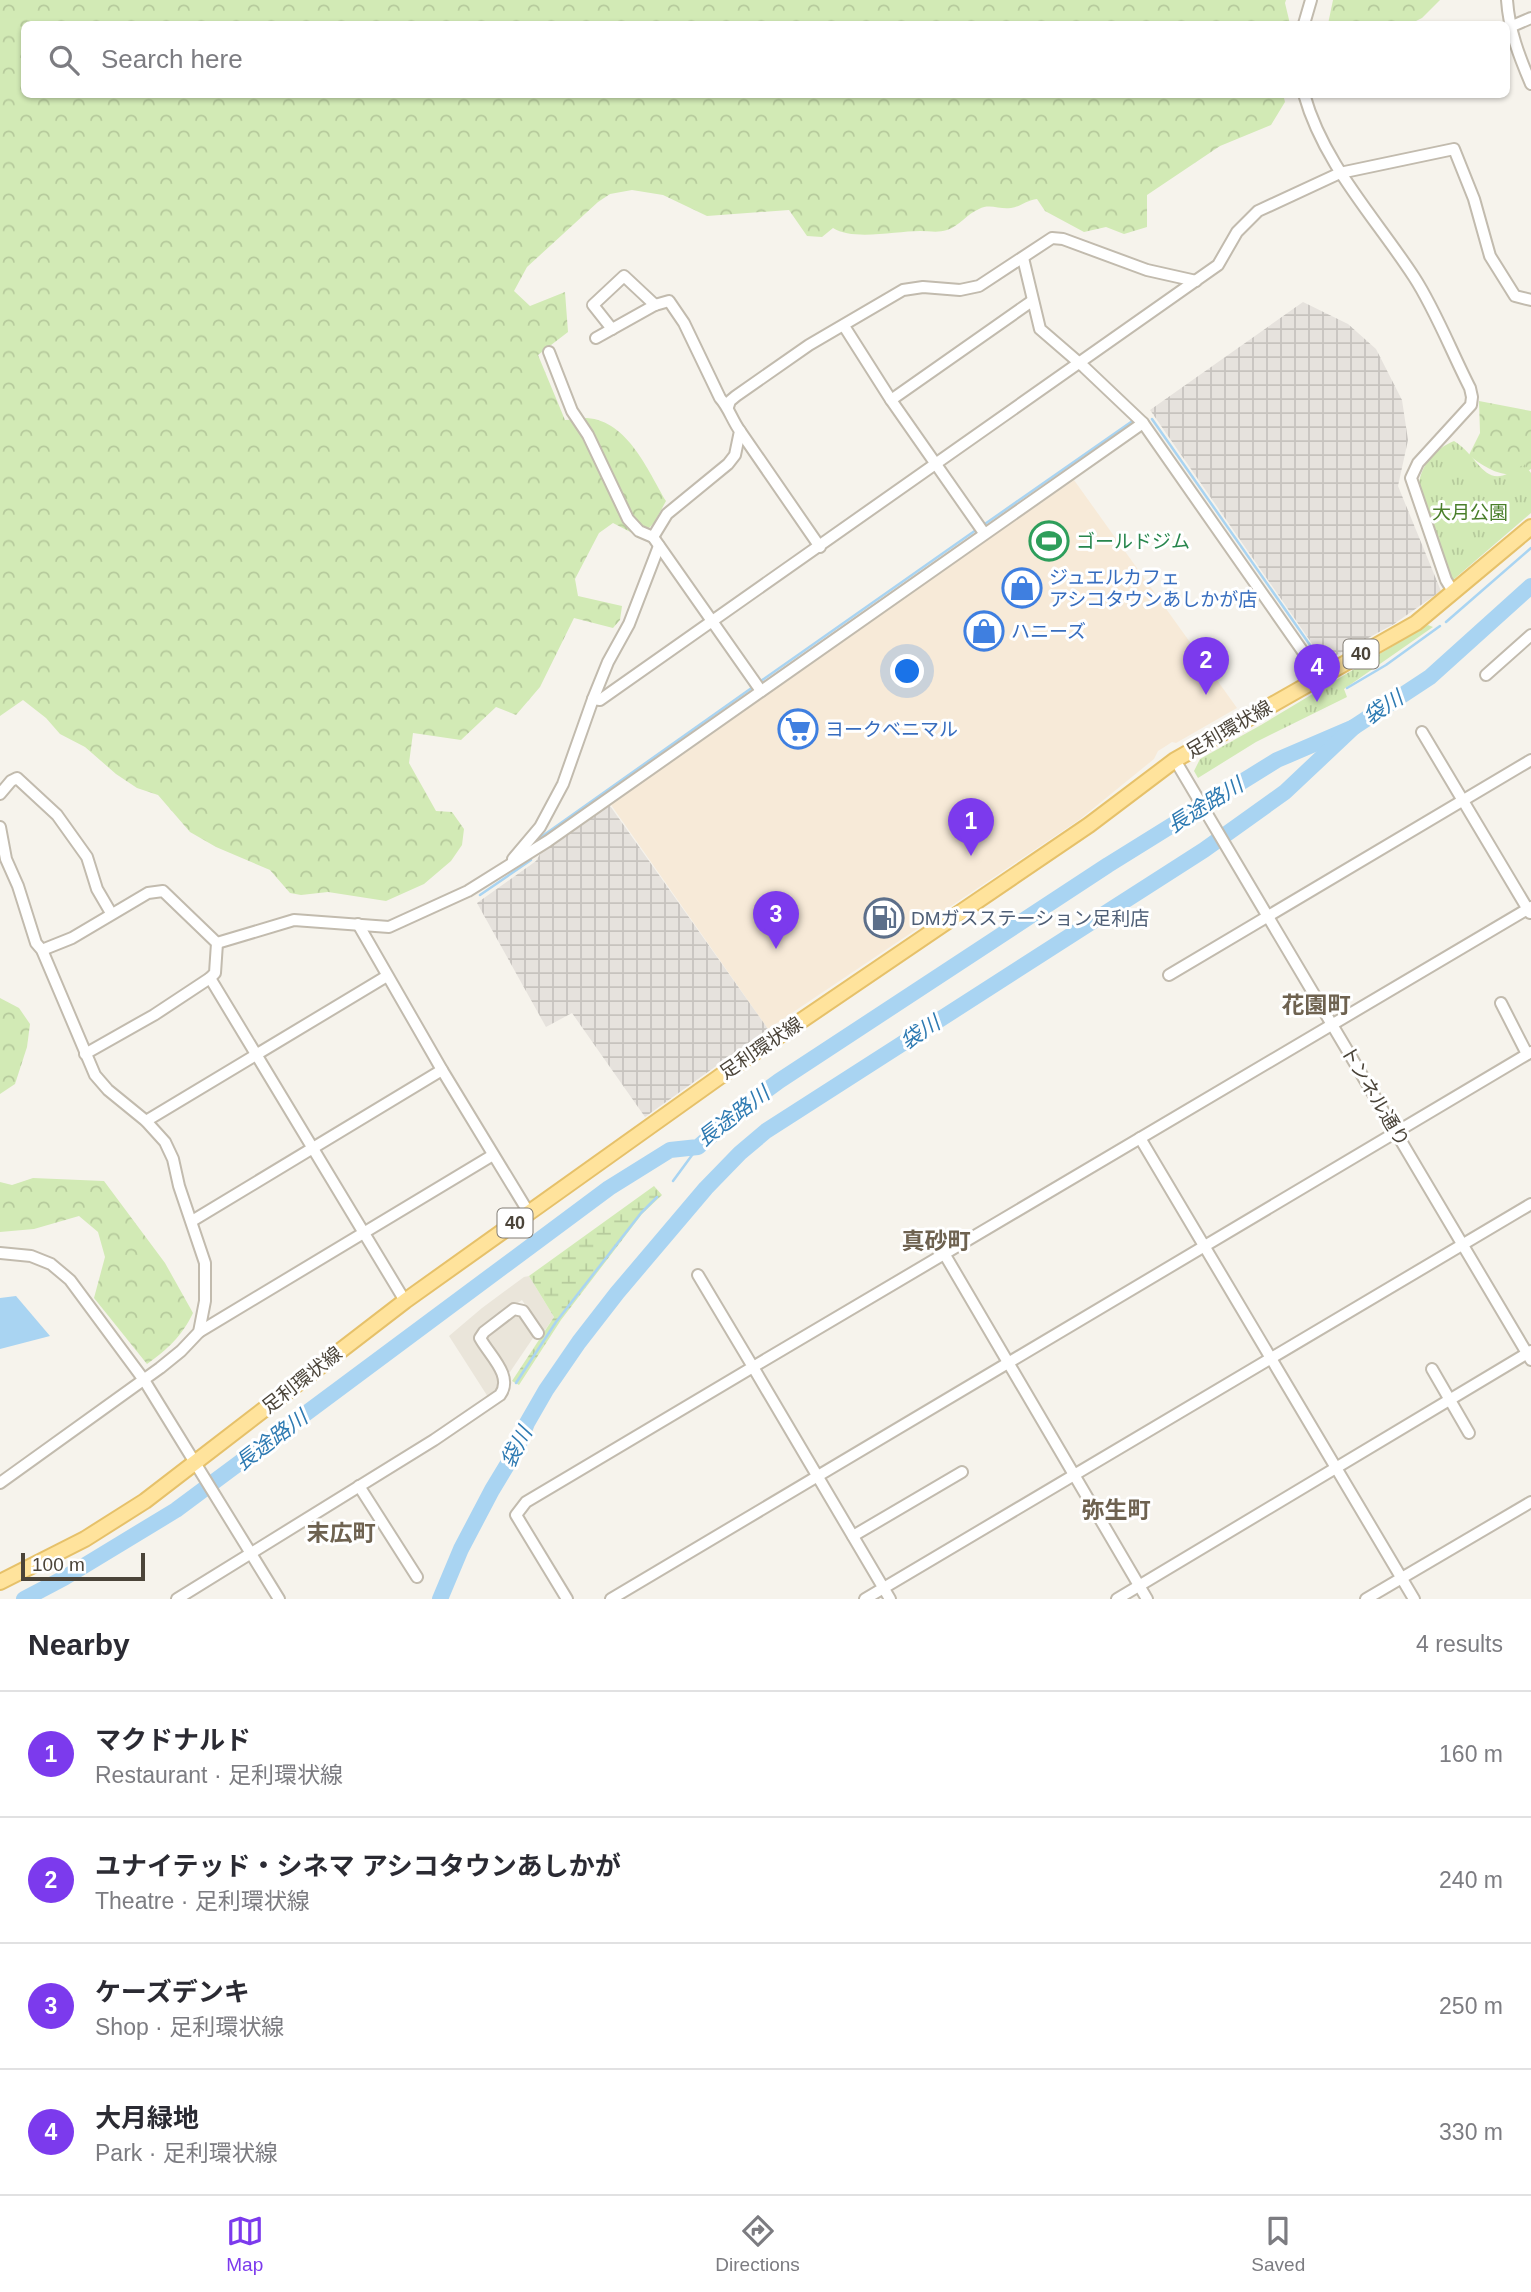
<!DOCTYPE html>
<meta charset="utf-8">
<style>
body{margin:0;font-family:Arial,"Noto Sans JP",sans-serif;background:#f7f7f7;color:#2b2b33}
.scale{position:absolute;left:21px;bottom:18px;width:124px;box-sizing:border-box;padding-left:7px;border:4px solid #4b4439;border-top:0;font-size:19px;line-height:24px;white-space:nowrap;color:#4b4439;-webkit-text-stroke:5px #fff;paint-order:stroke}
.you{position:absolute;left:908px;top:672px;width:24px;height:24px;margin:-18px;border:5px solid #fff;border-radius:50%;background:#1a73e8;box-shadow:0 0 0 10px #1a73e833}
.badge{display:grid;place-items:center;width:46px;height:46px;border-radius:50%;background:#7c3aed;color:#fff;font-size:23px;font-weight:700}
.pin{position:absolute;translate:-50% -58px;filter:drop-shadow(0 2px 4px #0008)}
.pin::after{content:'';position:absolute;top:37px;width:24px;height:21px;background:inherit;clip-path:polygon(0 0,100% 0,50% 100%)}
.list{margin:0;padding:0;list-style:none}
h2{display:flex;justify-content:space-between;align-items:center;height:91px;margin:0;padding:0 28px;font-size:30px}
h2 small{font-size:23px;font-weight:400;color:#7c7c81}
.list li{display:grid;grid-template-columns:46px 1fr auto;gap:21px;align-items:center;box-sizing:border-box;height:126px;padding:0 28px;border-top:2px solid #e1e1e2}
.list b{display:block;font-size:26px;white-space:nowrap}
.list p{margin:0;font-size:23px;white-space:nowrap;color:#7c7c81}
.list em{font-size:23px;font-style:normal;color:#7c7c81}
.icon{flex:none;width:38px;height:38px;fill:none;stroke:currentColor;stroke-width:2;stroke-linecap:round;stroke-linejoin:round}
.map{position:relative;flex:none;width:1531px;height:1599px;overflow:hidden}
.search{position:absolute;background:#fff;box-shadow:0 2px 5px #0004;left:21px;right:21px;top:21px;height:77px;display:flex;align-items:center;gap:18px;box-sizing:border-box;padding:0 24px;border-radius:10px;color:#7c7c81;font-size:26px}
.sheet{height:595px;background:#fff}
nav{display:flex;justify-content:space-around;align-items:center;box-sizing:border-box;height:98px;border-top:2px solid #e1e1e2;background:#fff;font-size:19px;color:#7c7c81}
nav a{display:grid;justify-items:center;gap:4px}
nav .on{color:#7c3aed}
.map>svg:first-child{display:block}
</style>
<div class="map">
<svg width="1531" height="1599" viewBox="0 0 1531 1599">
<defs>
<pattern id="industrial-grid" width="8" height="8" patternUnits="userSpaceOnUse" patternTransform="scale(1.75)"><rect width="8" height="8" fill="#e6e2dd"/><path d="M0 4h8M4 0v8" fill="none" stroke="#c7c3be"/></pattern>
<pattern id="forest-crowns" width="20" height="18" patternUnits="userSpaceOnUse" patternTransform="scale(1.75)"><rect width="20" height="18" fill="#d2eab5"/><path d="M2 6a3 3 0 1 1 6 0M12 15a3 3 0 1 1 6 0" fill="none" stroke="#b6ca9c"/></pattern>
<pattern id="wetland-marsh" width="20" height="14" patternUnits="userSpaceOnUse" patternTransform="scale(1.75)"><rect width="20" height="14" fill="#d2eab5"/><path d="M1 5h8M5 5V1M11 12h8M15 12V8" fill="none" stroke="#b6ca9c"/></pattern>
<pattern id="park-tufts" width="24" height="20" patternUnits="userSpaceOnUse" patternTransform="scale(1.75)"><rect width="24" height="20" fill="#d2eab5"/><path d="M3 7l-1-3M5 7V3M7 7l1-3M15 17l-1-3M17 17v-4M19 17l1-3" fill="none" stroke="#b6ca9c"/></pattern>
</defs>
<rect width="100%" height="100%" fill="#f6f3ec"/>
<g fill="#eae5da">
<polygon points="529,1276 554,1317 543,1333 522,1300 474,1335 498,1377 497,1388 488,1397 449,1336 482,1308 524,1277"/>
<polygon points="515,1313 522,1314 535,1335 510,1372 506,1373 485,1341 487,1334"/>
</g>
<polygon fill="#f7ead8" points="1074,480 1237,708 1176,743 1172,742 1166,746 1158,751 1154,759 1079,820 768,1029 609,802"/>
<g fill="url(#industrial-grid)">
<polygon points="1303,302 1348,324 1376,349 1402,400 1408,440 1398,486 1441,591 1394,624 1333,657 1313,645 1150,410"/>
<polygon points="608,803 768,1029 645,1117 572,1013 546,1027 477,903 536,861 540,854"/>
</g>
<g fill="url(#forest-crowns)">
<path d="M0,0H1286L1285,3L1290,24H24V94H1283L1285,102L1271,125L1220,146L1147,195V227L1124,234L1106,227L1084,232L1045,211L1037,199C1027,200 1020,207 1011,208C1000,210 990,203 979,209C967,214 959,226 947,230C938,233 929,231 920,231C896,231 853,241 833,228L822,237L807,236L789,210L707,216L663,195L632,190L610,194L598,202L527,267L514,291L530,306L565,292L568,332L538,355L565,420C572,420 580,418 587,418C628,421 648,471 666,501L654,523L640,537L613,523L599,533L575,579L578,596L622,606L620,620L613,628L574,618L540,687L516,715L496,707L461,740L413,733L409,763L436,811L452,812L464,829L462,845L451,861L424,884L386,901L328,892L301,895L290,893L270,870L216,847L190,832L158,795L137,788L116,774L85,747L60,734L46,718L23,700L0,716Z"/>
<polygon points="1333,0 1440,0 1422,18 1410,24 1328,24"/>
<path d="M1479,401L1531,411V469C1511,483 1485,469 1469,455L1480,433Z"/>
<polygon points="0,998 19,1008 30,1024 27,1047 15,1084 0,1094"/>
<path d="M33,1178L104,1181L165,1263L193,1313C182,1336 168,1349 147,1364L94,1298L105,1257L98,1232L79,1216L34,1229L0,1232V1182L12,1185Z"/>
</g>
<polygon fill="url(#wetland-marsh)" points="654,1186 662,1195 642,1214 561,1320 519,1385 512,1381 554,1317 529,1276"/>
<g fill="url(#park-tufts)">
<path d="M1454,441C1483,459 1483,495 1524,464L1531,473V513L1453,580L1449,579L1419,487C1419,466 1436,448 1454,441Z"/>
<polygon points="1428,625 1433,627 1344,689 1347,697 1256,742 1198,778 1194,771 1200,759 1261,725"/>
</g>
<polygon fill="#a9d4f2" points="16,1296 50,1336 0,1349 0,1298"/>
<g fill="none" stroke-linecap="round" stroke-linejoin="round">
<g stroke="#a9d4f2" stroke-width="2.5">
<polyline points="1152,419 1310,645"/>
<polyline points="982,526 1131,422"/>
<polyline points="1446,622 1531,548"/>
<polyline points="758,683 976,530"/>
<polyline points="1347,688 1386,665 1440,626"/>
<polyline points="534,842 753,687"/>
<polyline points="480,895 531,860"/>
<polyline points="673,1181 698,1147"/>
<polyline points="516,1383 556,1322 641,1213 657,1197"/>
</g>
<g stroke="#a9d4f2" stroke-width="16">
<polyline points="24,1599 64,1578 176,1510 609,1188 670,1150 698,1147 749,1103 779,1081 1108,865 1277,760 1354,727"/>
<polyline points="440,1599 461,1549 492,1490 518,1447 527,1423 546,1390 579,1342 617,1293 706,1188 740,1153 766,1131 1204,850 1285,792 1354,727 1430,677 1531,586"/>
</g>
<g stroke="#c2bbae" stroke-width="14">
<g id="minor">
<path d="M1507,0C1509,30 1519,56 1531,84"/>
<polyline points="1304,24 1311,0"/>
<polyline points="1510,27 1531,18"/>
<path d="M1304,94C1324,165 1375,217 1414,277C1435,309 1452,353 1470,388L1472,397L1471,405L1418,463L1411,478L1446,580L1454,593"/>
<polyline points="1023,258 1040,329 1084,367 1143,423 1320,676"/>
<polyline points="844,326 891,400 984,533"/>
<polyline points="612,329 593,305 624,276 655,305"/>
<path d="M596,338L655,305L669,301L684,323L720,398C729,408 732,420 740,431L735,455L728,464L667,514L653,537"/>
<polyline points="549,352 572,411 588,435 628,519 639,531 653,537 761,691"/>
<polyline points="891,400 1032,301"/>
<polyline points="728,407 730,401 736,396 809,345 903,290 923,287 960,290 979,286 1052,238 1063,239 1147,270 1196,281"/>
<polyline points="740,431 820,547"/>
<polyline points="1486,675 1531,635"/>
<polyline points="593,699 600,700 1218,265 1237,232 1258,211 1340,173 1454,149 1474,199 1490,256 1515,296 1531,300"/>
<polyline points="1422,732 1530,913"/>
<polyline points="1175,760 1531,1360"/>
<polyline points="0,794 11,781 17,778 57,815 87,857 97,889 111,913"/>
<polyline points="0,827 6,859 18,886 36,943 42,950 95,1075 108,1090 146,1121 165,1142 173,1159 179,1186 205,1263 205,1301 199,1332 181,1351 160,1368 0,1483"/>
<polyline points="513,859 540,827 563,784 593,699 608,662 629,624 659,546"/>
<polyline points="358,924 442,1070 529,1213"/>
<polyline points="217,943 294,920 389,927 468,891 548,841 1143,423"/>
<polyline points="42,950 72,938 148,893 163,891 217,943 215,973 210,978 154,1015 85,1054"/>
<polyline points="1169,975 1531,760"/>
<polyline points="210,978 405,1301"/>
<polyline points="1501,1003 1527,1054"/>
<polyline points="146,1121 387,976"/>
<polyline points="1140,1138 1414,1599"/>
<polyline points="192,1221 442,1070"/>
<polyline points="0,1253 31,1256 51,1264 70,1280 144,1380 279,1599"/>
<polyline points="945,1255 1147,1599"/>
<polyline points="199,1332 493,1155"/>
<polyline points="1432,1369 1469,1433"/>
<polyline points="359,1486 417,1577"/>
<polyline points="853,1536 962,1472"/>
<path d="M177,1599L434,1440L500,1395C514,1376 489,1355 480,1338L484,1332L514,1309L523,1311L538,1333"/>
<polyline points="567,1599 516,1515 526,1502 753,1367 698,1275"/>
<polyline points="611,1599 1531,1052"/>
<polyline points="865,1599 1531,1204"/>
<polyline points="890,1599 753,1367 1531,907"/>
<polyline points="1117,1599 1531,1351"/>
<polyline points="1366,1599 1531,1502"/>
</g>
</g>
<g stroke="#e6c16a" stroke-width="18">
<polyline id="major" points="0,1582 85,1539 145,1501 405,1301 736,1065 1089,825 1175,760 1416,623 1531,527"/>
</g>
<use href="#minor" stroke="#fff" stroke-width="10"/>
<use href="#major" stroke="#ffe39c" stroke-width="14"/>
</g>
<defs>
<g id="stadium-ring" transform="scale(2.0125)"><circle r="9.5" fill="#fff" stroke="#2e9e5b" stroke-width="1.5"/><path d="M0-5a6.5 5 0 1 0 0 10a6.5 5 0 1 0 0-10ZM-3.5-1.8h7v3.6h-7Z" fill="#2e9e5b"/></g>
<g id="shop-ring" transform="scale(2.0125)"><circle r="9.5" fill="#fff" stroke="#3f7fe0" stroke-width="1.5"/><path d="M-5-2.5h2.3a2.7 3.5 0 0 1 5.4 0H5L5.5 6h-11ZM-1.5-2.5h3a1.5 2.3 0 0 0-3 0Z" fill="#3f7fe0"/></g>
<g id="supermarket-ring" transform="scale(2.0125)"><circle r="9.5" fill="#fff" stroke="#3f7fe0" stroke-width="1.5"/><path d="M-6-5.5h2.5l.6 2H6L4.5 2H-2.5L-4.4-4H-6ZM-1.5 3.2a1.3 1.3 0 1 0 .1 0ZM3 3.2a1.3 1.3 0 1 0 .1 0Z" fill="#3f7fe0"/></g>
<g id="fuel-ring" transform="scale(2.0125)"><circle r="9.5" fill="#fff" stroke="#5c6f8a" stroke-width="1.5"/><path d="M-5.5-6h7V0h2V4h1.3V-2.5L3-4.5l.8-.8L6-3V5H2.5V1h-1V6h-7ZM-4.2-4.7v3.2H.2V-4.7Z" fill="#5c6f8a"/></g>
</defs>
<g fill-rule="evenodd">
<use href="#stadium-ring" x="1049" y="541"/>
<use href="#shop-ring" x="1022" y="588"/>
<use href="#shop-ring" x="984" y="631"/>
<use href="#supermarket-ring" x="798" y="729"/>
<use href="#fuel-ring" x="884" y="918"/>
</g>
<g text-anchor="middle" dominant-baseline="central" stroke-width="6" stroke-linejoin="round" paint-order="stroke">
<g fill="#fff" stroke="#817c74" stroke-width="2">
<rect x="1343.5" y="639.5" width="35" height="29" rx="5"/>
<rect x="497.5" y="1208.5" width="35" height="29" rx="5"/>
</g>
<g font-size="18" font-weight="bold" fill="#4b4439">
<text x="1361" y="654">40</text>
<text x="515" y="1223">40</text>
</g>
<g font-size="19" fill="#4a7f2a" stroke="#fff">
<text x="1470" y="512">大月公園</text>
</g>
<g font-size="19" fill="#27864d" stroke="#fff" text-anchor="start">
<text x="1076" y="541">ゴールドジム</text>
</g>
<g font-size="19" fill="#366cbe" stroke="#fff" text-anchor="start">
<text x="1049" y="577">ジュエルカフェ<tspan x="1049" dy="22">アシコタウンあしかが店</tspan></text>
<text x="1011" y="631">ハニーズ</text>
<text x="825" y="729">ヨークベニマル</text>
</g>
<g font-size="19" fill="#4b4439" stroke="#fff">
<text transform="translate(1229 729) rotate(-30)">足利環状線</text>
<text transform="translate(761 1048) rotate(-34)">足利環状線</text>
<text transform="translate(1375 1096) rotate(59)">トンネル通り</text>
<text transform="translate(302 1380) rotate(-38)">足利環状線</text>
</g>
<g font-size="19" fill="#4e5e75" stroke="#fff" text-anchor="start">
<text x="911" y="918">DMガスステーション足利店</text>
</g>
<g font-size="21" font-style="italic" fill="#2e7ab2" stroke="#fff">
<text transform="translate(1383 707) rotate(-33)">袋川</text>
<text transform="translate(1205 805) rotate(-32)">長途路川</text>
<text transform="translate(920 1032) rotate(-33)">袋川</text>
<text transform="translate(733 1116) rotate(-37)">長途路川</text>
<text transform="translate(271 1440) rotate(-37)">長途路川</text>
<text transform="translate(516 1447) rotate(-62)">袋川</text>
</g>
<g font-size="23" font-weight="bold" fill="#6e6250" stroke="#fff">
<text x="1316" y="1005">花園町</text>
<text x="936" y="1241">真砂町</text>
<text x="1116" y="1510">弥生町</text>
<text x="341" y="1533">末広町</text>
</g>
</g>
</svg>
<div class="scale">100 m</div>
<div class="you"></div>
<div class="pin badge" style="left:971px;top:856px">1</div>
<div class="pin badge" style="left:1206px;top:695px">2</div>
<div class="pin badge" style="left:776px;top:949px">3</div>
<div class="pin badge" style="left:1317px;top:702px">4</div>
<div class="search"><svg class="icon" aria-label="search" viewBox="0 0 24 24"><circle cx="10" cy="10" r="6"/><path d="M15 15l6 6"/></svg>Search here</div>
</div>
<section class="sheet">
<h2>Nearby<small>4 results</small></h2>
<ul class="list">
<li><span class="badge">1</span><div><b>マクドナルド</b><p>Restaurant · 足利環状線</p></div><em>160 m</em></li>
<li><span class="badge">2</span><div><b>ユナイテッド・シネマ アシコタウンあしかが</b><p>Theatre · 足利環状線</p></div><em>240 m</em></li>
<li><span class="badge">3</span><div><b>ケーズデンキ</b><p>Shop · 足利環状線</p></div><em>250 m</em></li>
<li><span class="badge">4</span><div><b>大月緑地</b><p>Park · 足利環状線</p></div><em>330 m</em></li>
</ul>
</section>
<nav>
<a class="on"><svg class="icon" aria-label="map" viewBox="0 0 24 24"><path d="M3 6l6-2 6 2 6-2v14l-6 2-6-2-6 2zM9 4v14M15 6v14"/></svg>Map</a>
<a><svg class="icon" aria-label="directions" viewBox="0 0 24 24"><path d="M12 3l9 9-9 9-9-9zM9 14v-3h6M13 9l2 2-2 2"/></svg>Directions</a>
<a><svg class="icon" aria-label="saved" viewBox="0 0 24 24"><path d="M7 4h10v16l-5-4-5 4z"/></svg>Saved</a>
</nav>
